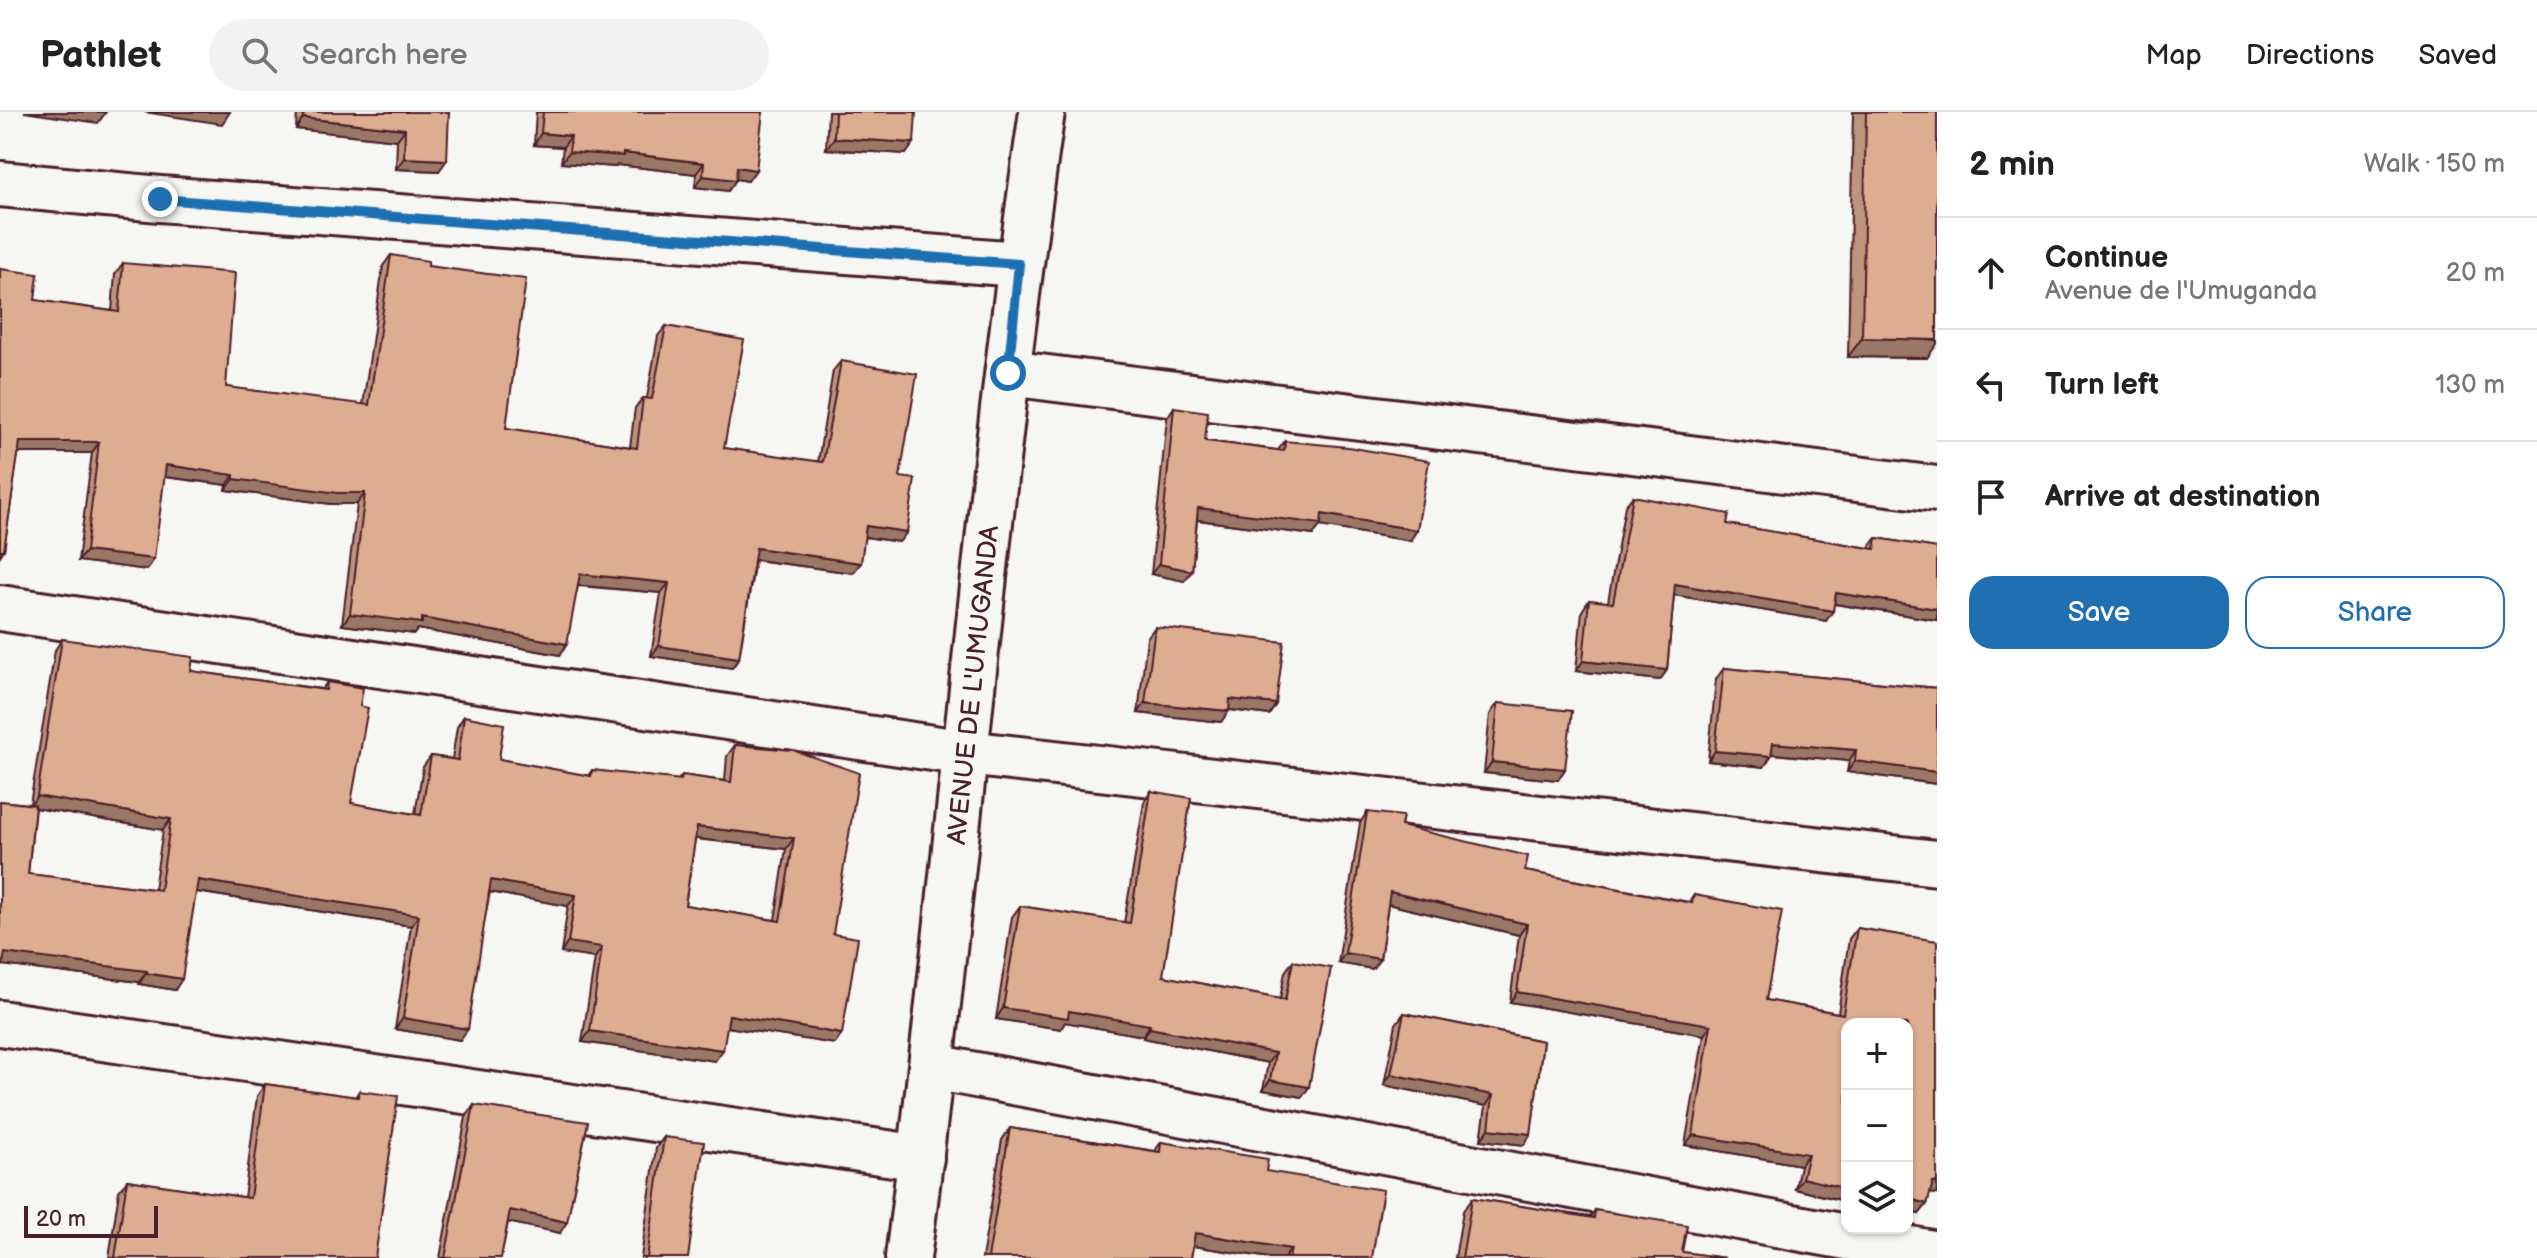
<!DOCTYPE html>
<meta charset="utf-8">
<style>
body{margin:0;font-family:"Balsamiq Sans",sans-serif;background:#f2f2f2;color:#222}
.controls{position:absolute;right:24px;bottom:24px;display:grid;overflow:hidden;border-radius:16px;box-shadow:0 2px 6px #0004}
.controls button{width:72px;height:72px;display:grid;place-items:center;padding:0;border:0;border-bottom:2px solid #e0e0e0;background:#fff;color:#222;font:40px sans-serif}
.scale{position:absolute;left:24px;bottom:20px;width:134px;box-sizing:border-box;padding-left:8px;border:4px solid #4a1f2b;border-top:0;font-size:22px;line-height:28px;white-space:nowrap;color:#4a1f2b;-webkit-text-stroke:6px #f6f6f2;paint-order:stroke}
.stop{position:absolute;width:24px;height:24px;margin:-18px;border:6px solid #1f6fb2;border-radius:50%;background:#fff}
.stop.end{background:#1f6fb2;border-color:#fff;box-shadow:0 2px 8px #0008}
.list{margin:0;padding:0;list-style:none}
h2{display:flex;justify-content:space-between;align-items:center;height:104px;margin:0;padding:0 32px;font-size:34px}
h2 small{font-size:26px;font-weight:400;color:#767676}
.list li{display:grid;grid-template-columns:52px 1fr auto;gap:24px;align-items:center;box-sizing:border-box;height:112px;padding:0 32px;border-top:2px solid #e0e0e0}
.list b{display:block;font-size:30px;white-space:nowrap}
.list p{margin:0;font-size:26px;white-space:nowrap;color:#767676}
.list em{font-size:26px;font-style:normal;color:#767676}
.actions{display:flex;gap:16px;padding:24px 32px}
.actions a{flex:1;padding:18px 0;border:2px solid #1f6fb2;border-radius:24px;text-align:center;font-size:28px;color:#1f6fb2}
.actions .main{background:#1f6fb2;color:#fff}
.icon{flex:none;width:44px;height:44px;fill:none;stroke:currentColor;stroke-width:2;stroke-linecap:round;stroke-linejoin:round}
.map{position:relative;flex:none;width:1937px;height:1146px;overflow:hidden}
header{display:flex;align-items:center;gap:48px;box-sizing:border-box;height:112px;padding:0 40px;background:#fff;border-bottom:2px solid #e0e0e0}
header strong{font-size:38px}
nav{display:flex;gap:44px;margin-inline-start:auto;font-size:28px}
.search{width:560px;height:72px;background:#f2f2f2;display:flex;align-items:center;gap:20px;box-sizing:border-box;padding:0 28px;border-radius:44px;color:#767676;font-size:30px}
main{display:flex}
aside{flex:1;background:#fff}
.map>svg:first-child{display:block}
</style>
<header>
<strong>Pathlet</strong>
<div class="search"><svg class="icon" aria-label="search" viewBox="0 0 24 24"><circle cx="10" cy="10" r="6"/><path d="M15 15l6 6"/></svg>Search here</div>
<nav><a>Map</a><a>Directions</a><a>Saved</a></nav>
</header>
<main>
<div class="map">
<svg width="1937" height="1146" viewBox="0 0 1937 1146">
<rect width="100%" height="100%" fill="#f6f6f2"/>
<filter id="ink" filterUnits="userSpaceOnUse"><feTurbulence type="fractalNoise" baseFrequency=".0125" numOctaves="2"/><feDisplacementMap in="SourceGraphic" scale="16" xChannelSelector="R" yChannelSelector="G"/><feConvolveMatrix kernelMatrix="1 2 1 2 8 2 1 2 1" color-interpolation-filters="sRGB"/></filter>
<g filter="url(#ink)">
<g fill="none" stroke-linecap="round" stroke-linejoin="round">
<g stroke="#4a1f2b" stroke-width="50">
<g id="minor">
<polyline points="0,72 160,87 1019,152"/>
<polyline points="1008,261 1937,377"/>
<polyline points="0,496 966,641 1937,751"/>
<polyline points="0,911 921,1046"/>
<polyline points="933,955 1937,1142"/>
<path d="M908,1146C957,765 986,380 1042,0"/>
</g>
</g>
<use href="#minor" stroke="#f6f6f2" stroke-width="44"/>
</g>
<g fill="#bf947c" stroke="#4a1f2b" stroke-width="2" fill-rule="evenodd">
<polygon points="297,0 449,0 439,59 396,57 397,28 296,17"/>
<polygon points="536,0 763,0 748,69 736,67 728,79 695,75 696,62 617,53 615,55 561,51 563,35 534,33"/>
<polygon points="828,0 916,0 906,42 826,37"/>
<polygon points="1853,0 1937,0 1927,246 1848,245"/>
<polygon points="391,143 428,154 506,316 630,335 635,296 643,286 647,286 658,224 666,214 724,336 818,350 833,259 841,249 900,365 907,420 899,430 865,425 853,461 755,448 739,546 732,556 651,544 661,481 578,474 560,543 418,517 414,522 342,513 357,392 331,392 226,378 227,373 164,365 147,458 78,449 92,341 18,341 4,438 0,444 0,157 35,188 112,199 115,162 123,151 226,275 363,293 383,154"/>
<polygon points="1174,295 1205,329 1278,338 1285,329 1410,429 1320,414 1313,423 1197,408 1192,459 1184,469 1151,462 1167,306"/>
<polygon points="1633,384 1727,412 1869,436 1877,426 1937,436 1937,508 1834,492 1826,509 1674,483 1667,558 1660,568 1576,559 1582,499 1589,488 1608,490 1625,394"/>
<polygon points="1155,515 1276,592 1269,603 1229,598 1221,610 1138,601 1147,526"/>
<path d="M62,527L191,559L322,577L327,570L360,594L351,691L415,702L423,655L431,644L452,647L457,615L464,604L499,647L588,664L592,658L678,668L682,663L725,669L727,644L735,633L793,638L833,822L842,922L835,932L727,915L715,949L582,930L595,846L561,841L568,794L490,780L460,928L395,917L411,814L196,780L175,878L139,872V870L2,853L0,856V689L30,692L55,538ZM35,696L163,718L154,777L28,762ZM695,727L786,737L775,808L685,793Z"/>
<polygon points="1724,556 1937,576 1937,672 1847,660 1849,649 1771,642 1764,655 1708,649 1716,567"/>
<polygon points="1498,591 1565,657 1558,668 1484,661 1490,602"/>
<polygon points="1151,679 1163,864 1280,887 1285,860 1293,849 1309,975 1302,985 1263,978 1268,951 1143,926 1143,924 1065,910 1061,917 996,907 1012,805 1020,794 1124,811 1144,690"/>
<polygon points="1367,700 1525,759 1689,790 1694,783 1766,888 1838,901 1849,827 1857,816 1937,829 1937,1082 1930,1081 1927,1092 1919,1102 1907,1099 1907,912 1847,912 1847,1082 1845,1082 1841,1088 1795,1077 1800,1053 1685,1033 1704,923 1510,890 1519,823 1388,792 1380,847 1372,857 1338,851 1360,711"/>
<polygon points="1404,901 1543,929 1531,1022 1524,1033 1481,1028 1486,994 1384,973 1396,912"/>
<polygon points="265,972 355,985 359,979 375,1146 109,1146 119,1079 127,1068 244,1086 257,984"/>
<polygon points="474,993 560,1121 508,1110 501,1146 440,1146 466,1005"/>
<polygon points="1010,1016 1155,1039 1161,1030 1266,1059 1372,1146 1270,1146 1193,1134 1191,1146 982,1146 1002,1028"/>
<polygon points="664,1025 688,1146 641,1146 656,1036"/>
<polygon points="1472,1086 1590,1105 1595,1098 1682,1140 1725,1146 1455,1146 1463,1099"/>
</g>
<g fill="#9b7865" stroke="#4a1f2b" stroke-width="2">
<polygon points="24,0 106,0 98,11"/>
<polygon points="144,0 230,0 222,12"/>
<polygon points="303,6 405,17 397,28 296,17"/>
<polygon points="541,21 571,24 563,35 534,33"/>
<polygon points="834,26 914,31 906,42 826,37"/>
<polygon points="569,40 623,41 704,51 696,62 617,53 615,55 561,51"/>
<polygon points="404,46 447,48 439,59 396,57"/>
<polygon points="737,55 756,58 748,69 730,66"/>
<polygon points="703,64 736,68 728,79 695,75"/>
<polygon points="1862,226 1937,228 1937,232 1927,246 1848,245"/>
<polygon points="20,330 99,330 92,341 12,341"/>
<polygon points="166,353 234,363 227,373 158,364"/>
<polygon points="234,367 365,381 357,392 331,392 226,378"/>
<polygon points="1198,396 1322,402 1417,418 1410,429 1320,414 1313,423 1191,407"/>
<polygon points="866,414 907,420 899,430 859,424"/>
<polygon points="756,436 861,451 853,461 749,447"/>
<polygon points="86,439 154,447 147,458 78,449"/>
<polygon points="1159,452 1192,459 1184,469 1151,462"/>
<polygon points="580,462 669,471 661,481 573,473"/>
<polygon points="1675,472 1833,499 1826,509 1668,482"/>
<polygon points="1836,481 1937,497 1937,508 1829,491"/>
<polygon points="350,502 422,506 567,532 560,543 418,517 414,522 342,513"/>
<polygon points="659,534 739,546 732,556 651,544"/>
<polygon points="1583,549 1667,558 1660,568 1576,559"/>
<polygon points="1230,587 1276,592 1269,603 1223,597"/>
<polygon points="1145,591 1229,599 1221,610 1138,601"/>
<polygon points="1773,631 1856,638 1849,649 1765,641"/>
<polygon points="1715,639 1771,644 1764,655 1708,649"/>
<polygon points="1855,649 1937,660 1937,672 1847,660"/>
<polygon points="1492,650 1565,657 1558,668 1484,661"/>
<polygon points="37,684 171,707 163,718 29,695"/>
<polygon points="697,715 794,726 786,737 689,726"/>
<polygon points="198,768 419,803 411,814 191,779"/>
<polygon points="491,768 576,783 568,794 484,779"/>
<polygon points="1390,780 1527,812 1519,823 1383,791"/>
<polygon points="568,830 602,835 595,846 561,841"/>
<polygon points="5,841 147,859 139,870 2,853 0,856 0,848"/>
<polygon points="1345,841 1380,847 1372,857 1338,851"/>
<polygon points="146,861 182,867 175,878 139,872"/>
<polygon points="1517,880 1711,913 1704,923 1510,890"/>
<polygon points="1003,896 1069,899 1150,913 1143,924 1065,910 1061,917 996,907"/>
<polygon points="729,903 842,922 835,932 721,914"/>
<polygon points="403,906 468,917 460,928 395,917"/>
<polygon points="1150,916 1275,941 1268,951 1143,926"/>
<polygon points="590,919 723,938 715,949 582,930"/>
<polygon points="1391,962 1493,983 1486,994 1384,973"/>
<polygon points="1270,968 1309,975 1302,985 1263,978"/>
<polygon points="1489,1017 1531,1022 1524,1033 1481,1028"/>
<polygon points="1693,1023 1808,1042 1800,1053 1685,1033"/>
<polygon points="1802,1066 1847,1075 1847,1082 1845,1082 1841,1088 1795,1077"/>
<polygon points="1933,1070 1937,1071 1937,1082 1926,1081"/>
<polygon points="1907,1086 1927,1092 1919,1102 1907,1099"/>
<polygon points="510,1098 567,1110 560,1121 502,1109"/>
<polygon points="1195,1121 1291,1137 1284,1146 1270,1146 1187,1133"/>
</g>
<g fill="#deac90" stroke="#4a1f2b" stroke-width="2" fill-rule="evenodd">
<polygon points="304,0 449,0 447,48 404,46 405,17 303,6"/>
<polygon points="543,0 763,0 756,58 737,55 736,68 703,64 704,51 623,41 623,44 569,40 571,24 541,21"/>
<polygon points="835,0 916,0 914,31 834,26"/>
<polygon points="1866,0 1937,0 1937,228 1862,226"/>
<polygon points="391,143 428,149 428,154 526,167 506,316 637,336 643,286 652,287 666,214 744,228 724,336 823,350 841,249 917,262 900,365 915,367 907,420 866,414 861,451 756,436 739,546 659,534 669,471 580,462 567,532 422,506 422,511 350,502 365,381 338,381 234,367 234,363 166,353 154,447 86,439 99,330 20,330 4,438 0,438 0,157 38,162 35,188 119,200 123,151 235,161 226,275 369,293"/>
<polygon points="1174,295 1208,300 1205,329 1284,339 1285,329 1348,335 1429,349 1417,418 1322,402 1321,412 1198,396 1192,459 1159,452"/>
<polygon points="1633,384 1729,402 1727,412 1875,437 1877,426 1937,436 1937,497 1836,481 1833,499 1675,472 1667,558 1583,549 1589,488 1613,491"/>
<polygon points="1155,515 1284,530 1276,592 1230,587 1229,599 1145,591"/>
<path d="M62,527L193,545L191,559L326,578L327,570L363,576L360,594L368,596L351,691L421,703L431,644L458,648L464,604L504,612L499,647L591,664L592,658L681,668L682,663L731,670L735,633L793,638L859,661L833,822L858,826L842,922L729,903L723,938L590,919L602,835L568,830L576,783L491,768L468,917L403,906L419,803L198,768L182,867L146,861L147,859L5,841L3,851H0V689L35,693L28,762L160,778L171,707L37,684ZM697,715L794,726L780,809L685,793Z"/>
<polygon points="1724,556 1937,576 1937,660 1855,649 1856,638 1773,631 1771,644 1715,639"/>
<polygon points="1498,591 1572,599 1565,657 1492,650"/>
<polygon points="1151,679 1191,686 1163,864 1285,888 1293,849 1331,856 1309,975 1270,968 1275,941 1150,916 1150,913 1069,899 1068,906 1003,896 1020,794 1130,811"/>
<polygon points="1367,700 1403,704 1401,714 1528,744 1525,759 1692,791 1694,783 1782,799 1766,888 1843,902 1857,816 1937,829 1937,1071 1933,1070 1927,1092 1907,1086 1907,912 1847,912 1847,1077 1802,1066 1808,1042 1693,1023 1711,913 1517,880 1527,812 1390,780 1380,847 1345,841"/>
<polygon points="1404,901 1543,929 1531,1022 1489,1017 1493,983 1391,962"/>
<polygon points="265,972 358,985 359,979 398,984 375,1146 115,1146 127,1068 250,1086"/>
<polygon points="474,993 588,1010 567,1110 510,1098 501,1146 445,1146"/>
<polygon points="1010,1016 1160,1040 1161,1030 1268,1047 1266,1059 1383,1078 1372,1146 1289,1146 1291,1137 1195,1121 1191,1146 988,1146"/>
<polygon points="664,1025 704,1030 688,1146 647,1146"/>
<polygon points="1472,1086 1594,1106 1595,1098 1687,1113 1682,1140 1725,1146 1462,1146"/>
</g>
</g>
<g fill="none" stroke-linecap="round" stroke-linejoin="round" filter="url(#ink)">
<polyline stroke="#1f6fb2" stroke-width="10" points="160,87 1019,152 1008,261"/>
</g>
<g text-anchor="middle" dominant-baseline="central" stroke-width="6" stroke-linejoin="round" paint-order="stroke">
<g font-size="26" fill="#4a1f2b" stroke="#f6f6f2">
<text transform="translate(974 573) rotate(-84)">AVENUE DE L'UMUGANDA</text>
</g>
</g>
</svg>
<div class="controls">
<button>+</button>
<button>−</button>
<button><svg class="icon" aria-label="layers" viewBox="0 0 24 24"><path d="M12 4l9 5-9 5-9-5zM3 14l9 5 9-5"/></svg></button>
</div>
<div class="scale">20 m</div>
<div class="stop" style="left:1008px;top:261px"></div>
<div class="stop end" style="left:160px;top:87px"></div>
</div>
<aside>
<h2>2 min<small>Walk · 150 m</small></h2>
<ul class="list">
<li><svg class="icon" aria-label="ahead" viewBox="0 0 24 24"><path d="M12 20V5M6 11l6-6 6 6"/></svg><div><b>Continue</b><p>Avenue de l'Umuganda</p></div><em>20 m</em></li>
<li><svg class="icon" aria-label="left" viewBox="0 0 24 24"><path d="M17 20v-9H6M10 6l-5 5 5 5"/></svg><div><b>Turn left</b></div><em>130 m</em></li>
<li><svg class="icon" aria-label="arrive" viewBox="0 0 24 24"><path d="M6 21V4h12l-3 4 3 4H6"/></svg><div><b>Arrive at destination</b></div></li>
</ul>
<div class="actions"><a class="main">Save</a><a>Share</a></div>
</aside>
</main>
